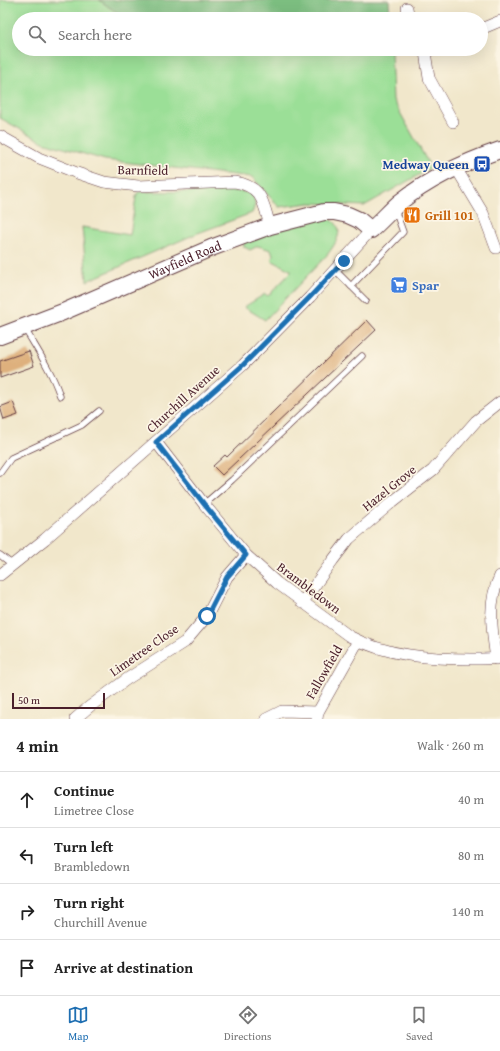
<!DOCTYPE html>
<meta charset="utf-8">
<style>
body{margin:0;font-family:"Gentium Book Plus",serif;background:#f2f2f2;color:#222}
.scale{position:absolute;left:12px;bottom:10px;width:93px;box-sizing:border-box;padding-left:4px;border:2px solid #4a1f2b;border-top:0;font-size:11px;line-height:14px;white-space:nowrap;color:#4a1f2b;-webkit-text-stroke:3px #fcf5e5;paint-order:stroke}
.stop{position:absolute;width:12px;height:12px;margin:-9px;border:3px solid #1f6fb2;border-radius:50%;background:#fff}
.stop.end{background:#1f6fb2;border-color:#fff;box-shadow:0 1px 4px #0008}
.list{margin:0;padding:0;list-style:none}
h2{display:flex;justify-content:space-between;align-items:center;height:52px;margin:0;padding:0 16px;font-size:17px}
h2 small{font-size:13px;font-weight:400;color:#767676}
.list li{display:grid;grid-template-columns:26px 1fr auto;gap:12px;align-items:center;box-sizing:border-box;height:56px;padding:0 16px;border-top:1px solid #e0e0e0}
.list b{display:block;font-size:15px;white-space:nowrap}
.list p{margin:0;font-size:13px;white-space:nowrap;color:#767676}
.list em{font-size:13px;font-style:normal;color:#767676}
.icon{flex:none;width:22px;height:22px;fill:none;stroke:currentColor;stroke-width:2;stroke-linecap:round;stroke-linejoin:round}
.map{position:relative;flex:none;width:500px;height:719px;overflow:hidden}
.search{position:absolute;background:#fff;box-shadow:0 4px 16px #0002;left:12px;right:12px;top:12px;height:44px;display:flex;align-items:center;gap:10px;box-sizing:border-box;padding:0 14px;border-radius:22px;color:#767676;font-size:15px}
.sheet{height:276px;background:#fff}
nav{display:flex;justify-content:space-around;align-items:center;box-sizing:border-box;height:56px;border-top:1px solid #e0e0e0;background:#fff;font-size:11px;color:#767676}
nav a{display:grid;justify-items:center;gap:2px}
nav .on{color:#1f6fb2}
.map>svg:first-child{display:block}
</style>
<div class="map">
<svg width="500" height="719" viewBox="0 0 500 719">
<rect width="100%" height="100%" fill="#fcf5e5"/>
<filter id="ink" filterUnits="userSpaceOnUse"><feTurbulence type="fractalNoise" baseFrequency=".025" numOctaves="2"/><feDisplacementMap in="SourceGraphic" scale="8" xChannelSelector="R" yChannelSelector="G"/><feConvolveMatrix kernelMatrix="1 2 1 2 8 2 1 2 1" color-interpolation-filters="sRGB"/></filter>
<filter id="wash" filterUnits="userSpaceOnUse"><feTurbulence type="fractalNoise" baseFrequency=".012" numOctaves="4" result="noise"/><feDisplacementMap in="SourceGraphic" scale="16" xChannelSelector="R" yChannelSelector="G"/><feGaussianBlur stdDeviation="0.9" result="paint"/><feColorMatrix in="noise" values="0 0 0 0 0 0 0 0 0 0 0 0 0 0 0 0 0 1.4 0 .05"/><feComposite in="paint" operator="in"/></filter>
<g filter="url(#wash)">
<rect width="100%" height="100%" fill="#f1e7cb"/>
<g fill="#9bdf97" stroke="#727f61">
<polygon points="0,0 99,0 126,19 19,19 19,49 391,49 393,100 431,168 364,206 310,203 279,207 252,177 105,160 43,142 0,118"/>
<path d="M237,191L251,193C256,201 256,204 252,213L198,233L87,281L82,227L130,235L136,197L138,192Z"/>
<path d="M324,217C348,224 338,241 327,255L265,320L244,307L265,294L268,296L292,271L271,260L273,256L271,250L258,246L250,250L244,247L243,240Z"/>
</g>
<polygon fill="#7cbe80" stroke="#636e56" points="99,0 389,0 390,15 354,19 126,19"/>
<g id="blocks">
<g fill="#deb07d">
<polygon points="367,320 376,330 222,475 213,466 225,455 227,457"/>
<polygon points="29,351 34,366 0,378 0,361"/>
<polygon points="13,402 18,415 4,420 0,407"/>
</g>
</g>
</g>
<g filter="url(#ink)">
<use href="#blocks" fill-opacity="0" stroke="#633d43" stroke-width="1"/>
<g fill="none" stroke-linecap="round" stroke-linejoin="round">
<g stroke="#633d43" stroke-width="7">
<g id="lane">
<polyline points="335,270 351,286"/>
<polyline points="366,301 351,286 403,232 395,210"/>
<path d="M25,329C38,351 52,372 60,396"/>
<polyline points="0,473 11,458 82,425 99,411"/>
<polyline points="204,504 232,480 362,356"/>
<polyline points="0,555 13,565"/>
</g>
</g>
<g stroke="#633d43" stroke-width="12">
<g id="street">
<polyline points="407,8 409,19"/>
<polyline points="481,29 500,21"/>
<polyline points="433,49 425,52 429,78 453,122"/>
<path d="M0,136L39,158L77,173L104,182L138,186L235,182C263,187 263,202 270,226"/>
<polyline points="456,168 483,213 496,248"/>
<path d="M156,442L204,504L246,555L277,583L349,636C386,656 431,659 472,659C481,659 491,659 500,658"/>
<polyline points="0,575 45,539 243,365 310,297 371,230"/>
<polyline points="302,603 333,560 349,539 391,503 433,470 476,421 500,402"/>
<path d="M496,659C492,631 487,602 500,576"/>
<polyline points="75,719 89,707 127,679 185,642 207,616 227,577 246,555"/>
<polyline points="266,719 282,711 318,712"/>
<polyline points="317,719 318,712 358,641"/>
</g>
</g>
<g stroke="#633d43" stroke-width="18">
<g id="secondary">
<path id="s1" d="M0,336L63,312L211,248L270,226L324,212H334L348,215L359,220L371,230C381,221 390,211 400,202C429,179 465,162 500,150"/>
</g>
</g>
<use href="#lane" stroke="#fff" stroke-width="5.5"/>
<use href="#street" stroke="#fff" stroke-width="11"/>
<use href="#secondary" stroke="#fff" stroke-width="16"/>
</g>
</g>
<g fill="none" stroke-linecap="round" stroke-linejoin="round" filter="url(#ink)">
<polyline stroke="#1f6fb2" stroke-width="5" points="207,616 227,577 246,555 204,504 156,442 243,365 310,297 344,261"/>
</g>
<defs>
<g id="bus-square" transform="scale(0.9)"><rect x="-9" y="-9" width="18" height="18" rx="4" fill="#1a4fb4" stroke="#fcf5e5"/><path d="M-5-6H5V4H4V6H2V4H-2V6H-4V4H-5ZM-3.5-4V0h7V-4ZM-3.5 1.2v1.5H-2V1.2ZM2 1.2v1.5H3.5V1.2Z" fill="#fff"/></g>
<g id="restaurant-square" transform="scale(0.9)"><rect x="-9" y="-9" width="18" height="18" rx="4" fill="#e8710a" stroke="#fcf5e5"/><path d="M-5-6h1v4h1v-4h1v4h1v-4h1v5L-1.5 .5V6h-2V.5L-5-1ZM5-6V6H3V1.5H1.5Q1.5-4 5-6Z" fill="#fff"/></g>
<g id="supermarket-square" transform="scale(0.9)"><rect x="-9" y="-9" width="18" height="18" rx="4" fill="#3f7fe0" stroke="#fcf5e5"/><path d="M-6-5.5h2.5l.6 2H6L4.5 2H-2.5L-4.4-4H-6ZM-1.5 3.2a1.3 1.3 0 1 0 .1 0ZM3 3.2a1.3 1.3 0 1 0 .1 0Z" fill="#fff"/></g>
</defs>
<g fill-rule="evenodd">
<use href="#bus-square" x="482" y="164"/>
<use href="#restaurant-square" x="412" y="215"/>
<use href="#supermarket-square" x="399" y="285"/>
</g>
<g text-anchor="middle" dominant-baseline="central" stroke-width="3.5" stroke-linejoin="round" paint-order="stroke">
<g font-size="13" font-weight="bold" fill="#164399" stroke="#fcf5e5" text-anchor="end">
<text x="469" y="164">Medway Queen</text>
</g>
<g font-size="13" fill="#4a1f2b" stroke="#fcf5e5">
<text transform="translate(143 170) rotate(1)">Barnfield</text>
<text stroke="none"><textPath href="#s1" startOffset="200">Wayfield Road</textPath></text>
<text transform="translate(183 399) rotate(-42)">Churchill Avenue</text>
<text transform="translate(389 488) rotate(-39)">Hazel Grove</text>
<text transform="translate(309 588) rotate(37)">Brambledown</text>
<text transform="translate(144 650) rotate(-35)">Limetree Close</text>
<text transform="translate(324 672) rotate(-60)">Fallowfield</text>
</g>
<g font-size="13" font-weight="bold" fill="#c56008" stroke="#fcf5e5" text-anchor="start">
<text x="425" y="215">Grill 101</text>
</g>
<g font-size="13" font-weight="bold" fill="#366cbe" stroke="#fcf5e5" text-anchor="start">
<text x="412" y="285">Spar</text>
</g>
</g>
</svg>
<div class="scale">50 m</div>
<div class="stop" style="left:207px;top:616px"></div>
<div class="stop end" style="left:344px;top:261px"></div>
<div class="search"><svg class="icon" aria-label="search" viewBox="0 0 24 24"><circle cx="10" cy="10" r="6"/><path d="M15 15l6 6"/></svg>Search here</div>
</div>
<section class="sheet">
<h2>4 min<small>Walk · 260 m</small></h2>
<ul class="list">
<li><svg class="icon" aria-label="ahead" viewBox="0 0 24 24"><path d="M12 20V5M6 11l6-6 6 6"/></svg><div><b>Continue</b><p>Limetree Close</p></div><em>40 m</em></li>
<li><svg class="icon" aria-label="left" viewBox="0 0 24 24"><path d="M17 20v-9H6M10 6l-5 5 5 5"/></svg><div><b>Turn left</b><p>Brambledown</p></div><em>80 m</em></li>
<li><svg class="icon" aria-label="right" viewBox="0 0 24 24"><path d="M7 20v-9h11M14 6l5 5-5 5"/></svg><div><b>Turn right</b><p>Churchill Avenue</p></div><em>140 m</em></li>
<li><svg class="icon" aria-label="arrive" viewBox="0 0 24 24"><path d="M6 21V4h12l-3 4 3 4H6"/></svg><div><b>Arrive at destination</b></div></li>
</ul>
</section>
<nav>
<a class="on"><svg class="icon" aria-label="map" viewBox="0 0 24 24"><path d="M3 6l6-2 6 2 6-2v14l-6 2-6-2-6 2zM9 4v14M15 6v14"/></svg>Map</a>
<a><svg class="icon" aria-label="directions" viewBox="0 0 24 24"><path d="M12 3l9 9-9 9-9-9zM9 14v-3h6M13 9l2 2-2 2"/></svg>Directions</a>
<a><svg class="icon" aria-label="saved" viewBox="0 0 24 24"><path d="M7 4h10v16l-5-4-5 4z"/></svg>Saved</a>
</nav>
